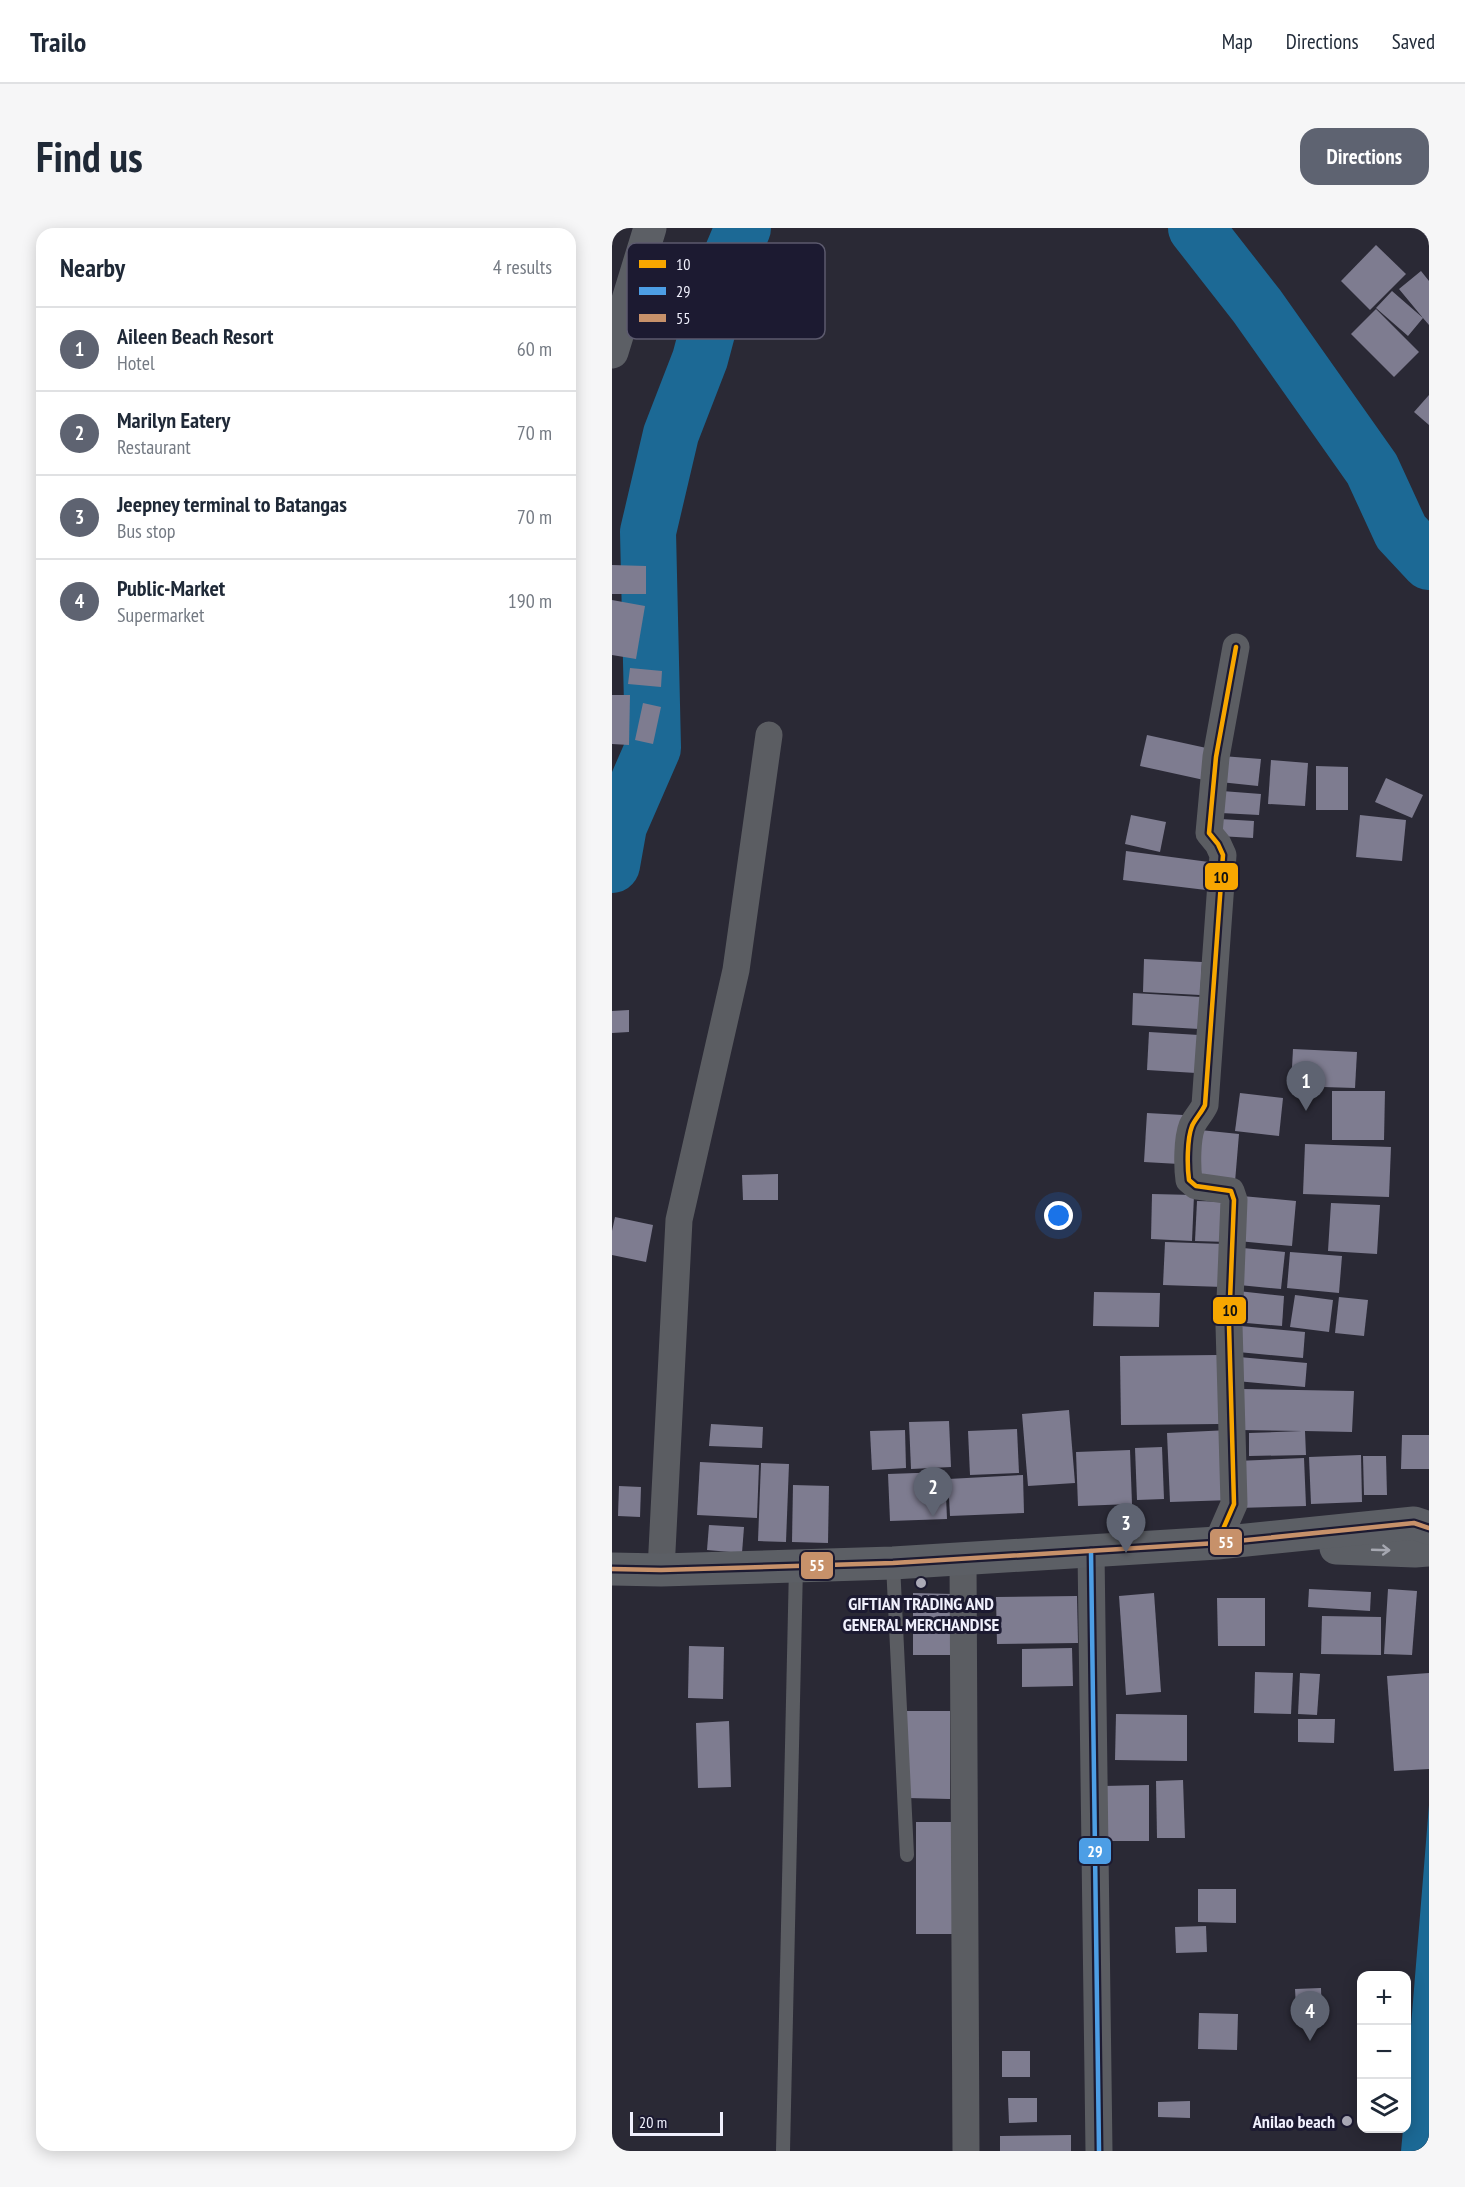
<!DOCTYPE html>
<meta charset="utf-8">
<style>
body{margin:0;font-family:"PT Sans Narrow",sans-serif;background:#f6f6f7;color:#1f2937}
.controls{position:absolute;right:18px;bottom:18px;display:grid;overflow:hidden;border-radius:12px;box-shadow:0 3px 15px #0003}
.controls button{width:54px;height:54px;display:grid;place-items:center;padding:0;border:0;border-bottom:2px solid #e0e1e3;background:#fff;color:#1f2937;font:30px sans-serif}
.scale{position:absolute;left:18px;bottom:15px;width:93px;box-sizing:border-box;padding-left:6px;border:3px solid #f0f0fd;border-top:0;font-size:16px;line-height:21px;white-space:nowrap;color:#f0f0fd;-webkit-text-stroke:4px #1c1a31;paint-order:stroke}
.you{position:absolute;left:447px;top:988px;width:21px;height:21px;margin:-15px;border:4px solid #fff;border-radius:50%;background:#1a73e8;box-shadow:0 0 0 9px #1a73e833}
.badge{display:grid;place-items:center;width:39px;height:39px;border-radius:50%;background:#5e6371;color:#fff;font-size:20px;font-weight:700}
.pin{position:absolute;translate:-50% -50px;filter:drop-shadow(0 2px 3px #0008)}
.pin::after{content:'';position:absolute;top:32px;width:21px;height:18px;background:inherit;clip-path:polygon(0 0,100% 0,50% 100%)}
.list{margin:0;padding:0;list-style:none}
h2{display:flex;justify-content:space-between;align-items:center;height:78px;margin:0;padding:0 24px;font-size:26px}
h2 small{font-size:20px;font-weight:400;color:#747a83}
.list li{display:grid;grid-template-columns:39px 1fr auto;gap:18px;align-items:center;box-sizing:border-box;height:84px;padding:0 24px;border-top:2px solid #e0e1e3}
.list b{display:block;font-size:22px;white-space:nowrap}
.list p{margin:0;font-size:20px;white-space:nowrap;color:#747a83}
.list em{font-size:20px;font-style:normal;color:#747a83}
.icon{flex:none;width:33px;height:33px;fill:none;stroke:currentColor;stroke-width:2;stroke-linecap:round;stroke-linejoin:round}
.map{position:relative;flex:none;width:817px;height:1923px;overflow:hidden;border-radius:18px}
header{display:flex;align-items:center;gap:36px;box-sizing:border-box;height:84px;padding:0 30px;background:#fff;border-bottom:2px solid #e0e1e3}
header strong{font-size:28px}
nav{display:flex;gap:33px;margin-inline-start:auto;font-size:21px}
.intro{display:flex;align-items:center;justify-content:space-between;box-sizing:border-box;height:144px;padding:0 36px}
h1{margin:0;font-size:42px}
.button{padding:15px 27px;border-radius:18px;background:#5e6371;color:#fff;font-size:21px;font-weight:700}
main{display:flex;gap:36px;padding:0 36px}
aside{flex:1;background:#fff;border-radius:18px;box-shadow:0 3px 15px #0003}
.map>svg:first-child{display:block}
</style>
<header>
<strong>Trailo</strong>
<nav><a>Map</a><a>Directions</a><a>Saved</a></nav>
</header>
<div class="intro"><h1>Find us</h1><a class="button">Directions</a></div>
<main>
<aside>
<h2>Nearby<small>4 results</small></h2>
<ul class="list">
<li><span class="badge">1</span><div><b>Aileen Beach Resort</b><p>Hotel</p></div><em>60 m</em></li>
<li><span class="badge">2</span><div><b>Marilyn Eatery</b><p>Restaurant</p></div><em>70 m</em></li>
<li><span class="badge">3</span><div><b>Jeepney terminal to Batangas</b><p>Bus stop</p></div><em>70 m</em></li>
<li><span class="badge">4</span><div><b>Public-Market</b><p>Supermarket</p></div><em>190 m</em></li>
</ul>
</aside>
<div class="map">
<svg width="817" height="1923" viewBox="0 0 817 1923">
<rect width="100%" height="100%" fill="#2a2935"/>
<polygon fill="#1c6995" points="817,1577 817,1923 789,1923 791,1901 794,1900 795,1847"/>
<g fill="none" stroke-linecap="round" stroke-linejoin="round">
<g stroke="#1c6995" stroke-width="56">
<polyline points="584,0 645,78 760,241 789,304 817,334"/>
<polyline points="0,637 7,598 41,520 36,304 59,206 88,131 109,52 131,0"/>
</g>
</g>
<g fill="#7e7c90">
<polygon points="808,0 817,0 817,13"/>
<polygon points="764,17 794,46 758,82 729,53"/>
<polygon points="809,43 817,53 817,97 811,90 796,108 764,80 780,63 811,90 787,61"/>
<polygon points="764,81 807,124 782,149 739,106"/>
<polygon points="817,167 817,197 802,184"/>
<polygon points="0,337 34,338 34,366 0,366"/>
<polygon points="0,372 33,378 24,431 0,427"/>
<polygon points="18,440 50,443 49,459 16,456"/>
<polygon points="0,467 18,467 17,517 0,516"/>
<polygon points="31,475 49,479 41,516 23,512"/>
<polygon points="535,507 599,521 592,552 528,538"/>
<polygon points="610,528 649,531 646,558 608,554"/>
<polygon points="659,532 696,535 693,578 656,576"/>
<polygon points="704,538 736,539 736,582 704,582"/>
<polygon points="774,550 811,567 800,590 763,574"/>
<polygon points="610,563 649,566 647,587 609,585"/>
<polygon points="519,587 554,594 548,624 513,616"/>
<polygon points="748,587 794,592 790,633 744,629"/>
<polygon points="608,591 642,593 641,610 607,608"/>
<polygon points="514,623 597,634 594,662 511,652"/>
<polygon points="532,731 590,734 588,767 531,764"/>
<polygon points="521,765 589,769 587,801 520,797"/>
<polygon points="17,782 17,804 0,805 0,783"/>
<polygon points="537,804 587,807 584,845 535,842"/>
<polygon points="681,821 745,824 743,860 679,858"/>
<polygon points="720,863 773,863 772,912 720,912"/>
<polygon points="628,865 671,870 667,908 623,903"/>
<polygon points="535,885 571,887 567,936 532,934"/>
<polygon points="588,902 627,906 623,954 584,951"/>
<polygon points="693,916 779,919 777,969 691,966"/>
<polygon points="166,946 166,972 131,972 130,947"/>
<polygon points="540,966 582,967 580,1013 539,1011"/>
<polygon points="630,968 684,973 680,1018 626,1013"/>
<polygon points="585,973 617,974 616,1014 583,1013"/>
<polygon points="719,975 768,977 765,1026 716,1023"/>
<polygon points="3,989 41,997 34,1034 0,1027 0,1003"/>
<polygon points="553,1014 612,1016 611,1059 551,1057"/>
<polygon points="631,1020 673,1024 669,1061 627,1057"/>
<polygon points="678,1024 730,1028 727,1065 675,1060"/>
<polygon points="626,1063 672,1068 670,1098 623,1094"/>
<polygon points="482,1064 548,1065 547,1099 481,1098"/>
<polygon points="683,1067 721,1072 717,1104 678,1099"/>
<polygon points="727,1069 756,1072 752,1108 723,1105"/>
<polygon points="629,1098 693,1104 691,1130 626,1124"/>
<polygon points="606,1127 607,1196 509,1197 508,1128"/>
<polygon points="627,1129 695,1135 693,1159 624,1153"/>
<polygon points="630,1161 742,1163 740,1204 693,1203 694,1227 637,1228 637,1205 690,1203 629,1202"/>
<polygon points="457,1182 463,1255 416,1258 410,1186"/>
<polygon points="337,1193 339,1239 299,1241 297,1194"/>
<polygon points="99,1196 151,1199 150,1220 97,1218"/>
<polygon points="405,1201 407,1245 358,1247 356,1203"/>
<polygon points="293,1202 294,1240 260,1242 258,1203"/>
<polygon points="617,1202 620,1272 558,1274 555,1205"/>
<polygon points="790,1207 817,1207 817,1241 789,1241"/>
<polygon points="550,1219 552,1271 525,1272 523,1220"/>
<polygon points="518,1222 520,1276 466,1278 464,1224"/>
<polygon points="749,1227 750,1274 699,1276 697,1229"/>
<polygon points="751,1228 774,1228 775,1267 752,1267"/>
<polygon points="692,1230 694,1278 626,1280 624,1233"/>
<polygon points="88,1234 147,1237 145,1290 85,1287"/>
<polygon points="149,1235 177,1236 174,1314 146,1313"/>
<polygon points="333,1244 335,1291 278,1293 276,1246"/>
<polygon points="411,1247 412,1285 338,1288 336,1251"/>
<polygon points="181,1257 217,1258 216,1315 180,1314"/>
<polygon points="7,1258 29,1259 28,1289 6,1288"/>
<polygon points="97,1297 132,1299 130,1325 95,1322"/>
<polygon points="697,1361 759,1364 758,1383 696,1379"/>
<polygon points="776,1361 805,1363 800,1427 772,1426"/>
<polygon points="301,1365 341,1366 341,1427 301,1427"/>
<polygon points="542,1365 549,1464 514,1467 507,1368"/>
<polygon points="465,1368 466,1415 385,1416 384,1369"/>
<polygon points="605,1370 653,1370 653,1418 606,1418"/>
<polygon points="710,1388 769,1389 769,1427 709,1426"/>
<polygon points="77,1418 112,1419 111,1471 76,1470"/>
<polygon points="460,1420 461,1458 410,1459 410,1421"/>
<polygon points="643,1444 681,1445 679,1486 642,1485"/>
<polygon points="688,1445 708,1446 705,1487 686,1486"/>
<polygon points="817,1445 817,1541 782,1543 775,1448"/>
<polygon points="295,1483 338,1483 338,1571 295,1570"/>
<polygon points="504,1486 575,1487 575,1533 503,1532"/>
<polygon points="686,1491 723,1491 722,1515 686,1514"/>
<polygon points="117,1493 119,1559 86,1560 84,1495"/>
<polygon points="571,1552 573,1610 545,1610 544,1553"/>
<polygon points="537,1557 537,1613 491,1613 491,1558"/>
<rect x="304" y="1594" width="44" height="112"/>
<polygon points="586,1661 624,1661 624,1695 586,1694"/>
<polygon points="594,1698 595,1724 564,1725 563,1699"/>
<polygon points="709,1760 710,1795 685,1796 683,1761"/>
<polygon points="587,1785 626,1786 625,1822 586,1821"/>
<rect x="390" y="1823" width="28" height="26"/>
<polygon points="396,1870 425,1870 425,1894 397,1895"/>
<polygon points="578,1873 578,1890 546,1889 546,1874"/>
<polygon points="459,1907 459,1923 388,1923 388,1908"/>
</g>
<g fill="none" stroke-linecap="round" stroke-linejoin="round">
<g stroke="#5b5d62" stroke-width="14">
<polyline points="281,1336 295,1627"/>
<polyline points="171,1923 184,1338"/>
</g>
<g stroke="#5b5d62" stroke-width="27">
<path d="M605,1315L622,1276L617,1097L622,972L619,963L584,958L577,952C575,938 575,911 580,898C583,891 590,884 593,877L611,627L606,616L597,605L604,529L624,419"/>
<polyline points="479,1323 487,1923"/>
<polyline points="351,1331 354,1923"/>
<polyline points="49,1342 67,992 124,742 157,507"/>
</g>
<g stroke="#5c5f65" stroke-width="33">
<polyline points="0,124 38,0"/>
<polyline points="724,1320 803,1323 817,1322"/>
<polyline points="0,1341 49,1342 281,1335 605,1315 802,1295 817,1300"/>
</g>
<g stroke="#1c1a31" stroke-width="9">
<path id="bus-1" d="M605,1315L622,1276L617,1097L622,972L619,963L584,958L577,952C575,938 575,911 580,898C583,891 590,884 593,877L611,627L606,616L597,605L604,529L624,419"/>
</g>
<g stroke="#1c1a31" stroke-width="9">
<polyline id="bus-2" points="479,1323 487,1923"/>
</g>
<g stroke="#1c1a31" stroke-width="9">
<polyline id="bus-3" points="0,1341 49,1342 281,1335 605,1315 802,1295 817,1300"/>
</g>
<use href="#bus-1" stroke="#f7a600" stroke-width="4.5"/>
<use href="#bus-2" stroke="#4d9ee5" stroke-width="4.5"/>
<use href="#bus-3" stroke="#c7916a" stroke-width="4.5"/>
</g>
<defs><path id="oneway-shaft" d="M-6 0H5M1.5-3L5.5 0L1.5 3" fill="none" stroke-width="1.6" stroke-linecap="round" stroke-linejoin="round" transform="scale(1.5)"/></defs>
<use stroke="#a6a8b1" href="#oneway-shaft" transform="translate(769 1322) rotate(2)"/>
<g fill="#abaab7" stroke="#1c1a31" stroke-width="2">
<circle cx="309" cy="1355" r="6"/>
<circle cx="735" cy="1893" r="6"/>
</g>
<g text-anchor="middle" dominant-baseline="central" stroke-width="6" stroke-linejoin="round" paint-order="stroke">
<g font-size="18" font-weight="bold" fill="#f0f0fd" stroke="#1c1a31">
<text x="309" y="1375">GIFTIAN TRADING AND<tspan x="309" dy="21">GENERAL MERCHANDISE</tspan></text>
<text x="723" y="1893" text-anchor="end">Anilao beach</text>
</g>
</g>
<rect x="15" y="15" width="198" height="96" rx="9" fill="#1c1a31" stroke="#5c5a6e" stroke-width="1.5"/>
<rect x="27" y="32" width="27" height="8" fill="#f7a600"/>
<rect x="27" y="59" width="27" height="8" fill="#4d9ee5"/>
<rect x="27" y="86" width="27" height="8" fill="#c7916a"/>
<g font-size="16" fill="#f0f0fd">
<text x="64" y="42">10</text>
<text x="64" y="69">29</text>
<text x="64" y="96">55</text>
</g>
<g stroke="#1c1a31" stroke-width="2">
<rect x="592" y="634" width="35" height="29" rx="6" fill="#f7a600"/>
<rect x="600" y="1068" width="35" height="29" rx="6" fill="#f7a600"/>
<rect x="597" y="1300" width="34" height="28" rx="6" fill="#c7916a"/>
<rect x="188" y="1323" width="34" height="29" rx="6" fill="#c7916a"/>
<rect x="466" y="1609" width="34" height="28" rx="6" fill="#4d9ee5"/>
</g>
<g font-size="16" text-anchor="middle" font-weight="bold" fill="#fff">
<text x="614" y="1320">55</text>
<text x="205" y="1343">55</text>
<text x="483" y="1629">29</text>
</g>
<g font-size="16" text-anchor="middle" font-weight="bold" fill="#111">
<text x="609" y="655">10</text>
<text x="618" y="1088">10</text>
</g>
</svg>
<div class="controls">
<button>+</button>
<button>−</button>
<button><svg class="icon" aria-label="layers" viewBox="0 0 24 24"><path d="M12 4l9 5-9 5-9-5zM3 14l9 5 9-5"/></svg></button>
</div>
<div class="scale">20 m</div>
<div class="you"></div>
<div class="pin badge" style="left:694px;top:883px">1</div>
<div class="pin badge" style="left:321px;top:1289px">2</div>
<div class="pin badge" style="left:514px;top:1325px">3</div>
<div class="pin badge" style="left:698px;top:1813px">4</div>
</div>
</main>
